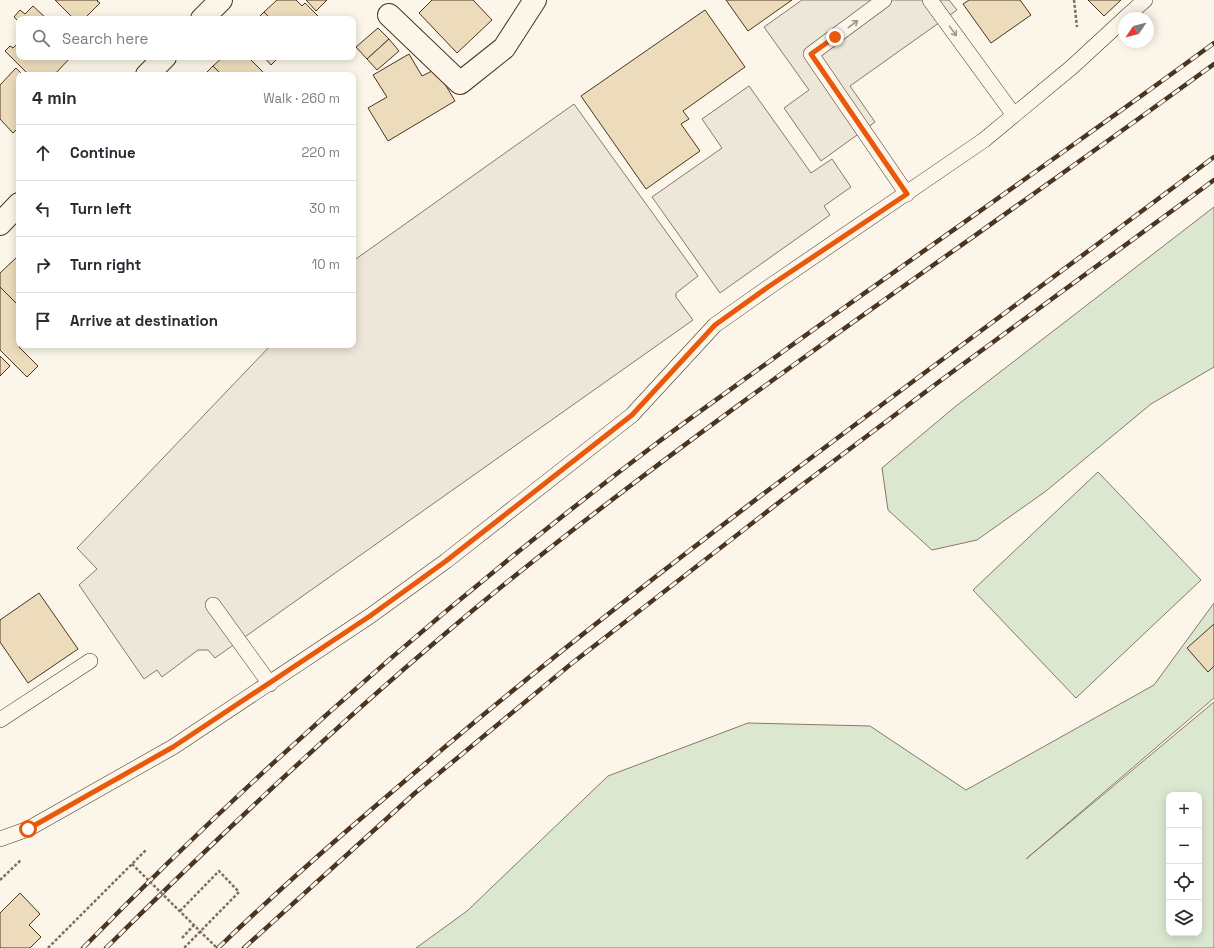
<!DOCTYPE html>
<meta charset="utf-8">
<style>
body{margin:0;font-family:"Space Grotesk",sans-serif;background:#f7f7f7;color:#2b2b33}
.controls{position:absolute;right:12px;bottom:12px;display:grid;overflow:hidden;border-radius:8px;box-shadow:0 2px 10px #0003}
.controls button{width:36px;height:36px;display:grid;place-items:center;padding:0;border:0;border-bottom:1px solid #e1e1e2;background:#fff;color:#2b2b33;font:20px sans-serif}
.compass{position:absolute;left:1118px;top:12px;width:36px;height:36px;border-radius:50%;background:#fff;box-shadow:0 2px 10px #0003;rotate:235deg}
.stop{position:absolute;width:12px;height:12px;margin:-9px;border:3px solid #ea580c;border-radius:50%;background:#fff}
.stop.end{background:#ea580c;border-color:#fff;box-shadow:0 1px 4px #0008}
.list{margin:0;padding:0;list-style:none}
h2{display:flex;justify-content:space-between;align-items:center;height:52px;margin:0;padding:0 16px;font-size:17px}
h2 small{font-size:13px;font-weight:400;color:#7c7c81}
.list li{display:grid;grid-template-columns:26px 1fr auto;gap:12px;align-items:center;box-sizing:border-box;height:56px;padding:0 16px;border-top:1px solid #e1e1e2}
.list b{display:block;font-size:15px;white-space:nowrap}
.list em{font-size:13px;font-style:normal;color:#7c7c81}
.icon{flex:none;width:22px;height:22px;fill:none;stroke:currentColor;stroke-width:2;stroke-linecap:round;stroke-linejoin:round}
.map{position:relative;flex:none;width:1214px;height:948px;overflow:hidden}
.search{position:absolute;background:#fff;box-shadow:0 2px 10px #0003;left:16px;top:16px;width:340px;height:44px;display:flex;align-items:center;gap:10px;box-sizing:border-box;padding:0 14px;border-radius:8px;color:#7c7c81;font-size:15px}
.panel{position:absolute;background:#fff;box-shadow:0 2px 10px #0003;left:16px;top:72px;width:340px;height:276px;border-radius:8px}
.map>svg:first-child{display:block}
</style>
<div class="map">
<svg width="1214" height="948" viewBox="0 0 1214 948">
<rect width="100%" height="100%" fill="#fbf6e9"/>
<g fill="#dce7d0" stroke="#887966" fill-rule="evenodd">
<polygon points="1214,207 1214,367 1151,404 1046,491 977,540 932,550 888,510 882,468 956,406"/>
<polygon points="1098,472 1201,580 1076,698 973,590"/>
<path d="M1214,603V698L1026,859L1214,702V948H416L467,911L608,776L748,723L870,726L966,790L1154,685ZM1169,795H1199V933H1169Z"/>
</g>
<g fill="#ede7d9" stroke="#887966">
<polygon points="802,0 949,0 957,10 850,86 875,122 821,161 784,108 809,90 764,27"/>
<polygon points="749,86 811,173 832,159 851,187 824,206 830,215 720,293 652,197 722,148 702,119"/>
<polygon points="574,104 698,276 676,293 676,297 693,320 215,658 208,650 198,650 162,677 157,670 144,679 79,585 97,569 77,548 271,345 353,345 353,261"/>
</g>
<g fill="#ecdcbc" stroke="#4a3520">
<polygon points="55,0 98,0 97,1 100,3 84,19 74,19"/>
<polygon points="277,0 296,0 302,6 305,3 319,17 317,19 271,19 264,12"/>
<polygon points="306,0 327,0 316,11"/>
<polygon points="432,0 473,0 492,20 457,53 419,13"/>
<polygon points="726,0 792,0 748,31"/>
<polygon points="969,0 1020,0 1031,15 991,43 963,4"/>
<polygon points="1088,0 1121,0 1104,16"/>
<polygon points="33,6 47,19 19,19 19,22 14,17 20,10 25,14"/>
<polygon points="705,10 745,67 683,111 689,119 681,124 700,151 646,189 581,96"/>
<polygon points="264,12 271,19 257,19"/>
<polygon points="378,28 389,39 367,59 356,47"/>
<polygon points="389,39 399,51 377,70 367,59"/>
<polygon points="19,42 19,57 71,57 54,75 29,75 5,51 10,46 13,48"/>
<polygon points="409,54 422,76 436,69 455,101 388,141 368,108 387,97 373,75"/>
<polygon points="223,57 248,57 265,74 222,75 213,66"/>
<polygon points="264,57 279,57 271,65"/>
<polygon points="213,66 222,75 204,75"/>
<polygon points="16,68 23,75 19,75 19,127 13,133 0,119 0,85"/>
<polygon points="17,257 19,259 19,306 0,287 0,273"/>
<polygon points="0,287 19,306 19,345 21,345 19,347 38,366 27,377 0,350"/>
<polygon points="0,356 10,366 0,376"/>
<polygon points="39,593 78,649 28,683 0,642 0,620"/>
<polygon points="1214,624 1214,666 1208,672 1187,648"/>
<polygon points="20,893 40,914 29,925 41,937 30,948 0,948 0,913"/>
</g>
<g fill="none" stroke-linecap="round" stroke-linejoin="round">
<g stroke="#4a3520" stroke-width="16">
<g id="lane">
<polyline points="884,0 811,54 907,194"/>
<polyline points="930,0 1014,115"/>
<polyline points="1125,18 1145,0"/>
<polyline points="213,605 270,684"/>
<polyline points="0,720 90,661"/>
<polyline points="0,839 28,829 173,747 370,616 446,561 632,415 715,325 769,287 984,140 1072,67 1124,19"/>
</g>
</g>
<g stroke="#4a3520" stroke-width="24">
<g id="street">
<polyline points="389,15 460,83 504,48 535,0"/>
<polyline points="202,19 221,0"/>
<polyline points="147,75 165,57"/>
<polyline points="0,224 19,204"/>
</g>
</g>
<g stroke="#7f6f5c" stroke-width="2.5" stroke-dasharray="3 2" stroke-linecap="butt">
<polyline points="1074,0 1077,27"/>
<polyline points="0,880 21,860"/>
<polyline points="180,911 219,871 239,892 184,948"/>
<polyline points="182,938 194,925"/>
<polyline points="48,948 147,849"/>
</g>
<use href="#lane" stroke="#fbf6e9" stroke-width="15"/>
<use href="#street" stroke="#fbf6e9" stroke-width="22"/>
<g stroke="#4a3520" stroke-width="4.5">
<g id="rail">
<path d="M83,948C260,766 455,596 657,443C698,412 740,383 781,353C925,249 1071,148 1214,43"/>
<path d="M106,948C234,821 366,697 506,583C734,399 978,237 1214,64"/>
<path d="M218,948C301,868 389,794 477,720C715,523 967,343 1214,157"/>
<polyline points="244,948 415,793 571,664 782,500 940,381 1214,180"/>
</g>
</g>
<use href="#rail" stroke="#fbf6e9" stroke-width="3" stroke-dasharray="9" stroke-linecap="butt"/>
<polyline stroke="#7f6f5c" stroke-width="2.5" stroke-dasharray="3 2" stroke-linecap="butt" points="132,864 217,948"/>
</g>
<defs><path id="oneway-shaft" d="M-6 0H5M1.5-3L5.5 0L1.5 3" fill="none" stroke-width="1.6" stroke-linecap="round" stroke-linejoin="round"/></defs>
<g stroke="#a29684">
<use href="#oneway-shaft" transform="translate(853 24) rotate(-37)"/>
<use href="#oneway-shaft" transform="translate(953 31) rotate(54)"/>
</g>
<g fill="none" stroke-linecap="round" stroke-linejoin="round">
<polyline stroke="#ea580c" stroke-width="5" points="28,829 173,747 370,616 446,561 632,415 715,325 768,287 907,194 811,54 835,37"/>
</g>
</svg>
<div class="controls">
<button>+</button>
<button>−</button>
<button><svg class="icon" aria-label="locate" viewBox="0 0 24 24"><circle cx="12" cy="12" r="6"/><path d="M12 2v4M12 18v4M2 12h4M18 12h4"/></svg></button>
<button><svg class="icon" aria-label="layers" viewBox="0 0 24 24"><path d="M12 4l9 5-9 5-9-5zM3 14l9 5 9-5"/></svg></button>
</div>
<svg class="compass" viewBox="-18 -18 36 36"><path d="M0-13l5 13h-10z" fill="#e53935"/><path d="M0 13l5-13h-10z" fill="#7c7c81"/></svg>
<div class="stop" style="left:28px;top:829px"></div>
<div class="stop end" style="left:835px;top:37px"></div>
<div class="search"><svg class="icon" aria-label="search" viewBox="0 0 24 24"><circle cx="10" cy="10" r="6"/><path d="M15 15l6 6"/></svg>Search here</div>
<section class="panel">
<h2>4 min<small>Walk · 260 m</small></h2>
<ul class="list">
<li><svg class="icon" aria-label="ahead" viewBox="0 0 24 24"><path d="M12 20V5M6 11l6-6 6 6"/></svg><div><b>Continue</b></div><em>220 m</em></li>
<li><svg class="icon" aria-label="left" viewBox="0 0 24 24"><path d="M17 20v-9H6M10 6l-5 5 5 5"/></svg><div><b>Turn left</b></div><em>30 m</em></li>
<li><svg class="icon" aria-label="right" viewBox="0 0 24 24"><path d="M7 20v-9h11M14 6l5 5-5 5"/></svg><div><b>Turn right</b></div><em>10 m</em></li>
<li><svg class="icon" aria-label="arrive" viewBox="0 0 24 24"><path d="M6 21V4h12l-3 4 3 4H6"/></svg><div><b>Arrive at destination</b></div></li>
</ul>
</section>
</div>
